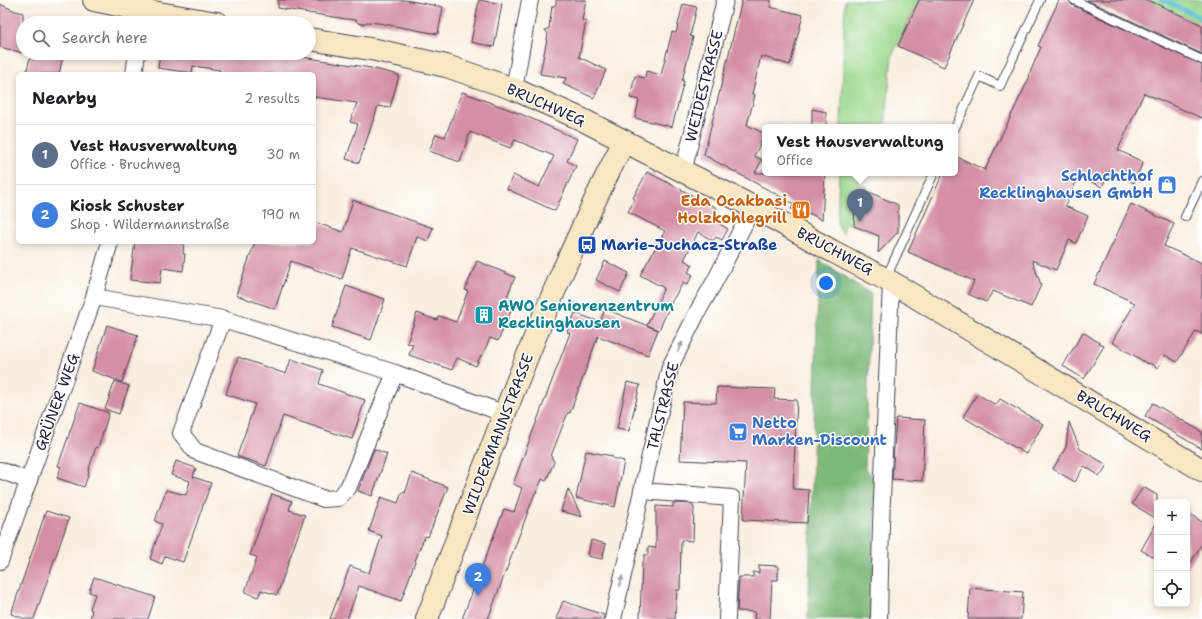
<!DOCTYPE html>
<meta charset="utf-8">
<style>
body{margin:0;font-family:"Shantell Sans",sans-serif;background:#f2f2f2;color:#202124}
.controls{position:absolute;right:12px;bottom:12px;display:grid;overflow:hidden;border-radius:6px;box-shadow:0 2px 6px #0003}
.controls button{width:36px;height:36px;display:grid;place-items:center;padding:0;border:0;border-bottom:1px solid #e0e0e0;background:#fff;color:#202124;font:20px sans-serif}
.you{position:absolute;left:826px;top:283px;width:14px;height:14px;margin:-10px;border:3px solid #fff;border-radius:50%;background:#1a73e8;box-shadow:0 0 0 6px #1a73e833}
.badge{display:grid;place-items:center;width:26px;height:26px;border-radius:50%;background:#d1495b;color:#fff;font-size:13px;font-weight:700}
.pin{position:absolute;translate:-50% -33px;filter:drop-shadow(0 1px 2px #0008)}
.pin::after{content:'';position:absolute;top:21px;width:14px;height:12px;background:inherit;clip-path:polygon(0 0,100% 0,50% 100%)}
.popup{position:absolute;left:762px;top:124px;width:196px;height:52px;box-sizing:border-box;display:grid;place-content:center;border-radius:6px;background:#fff;filter:drop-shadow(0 1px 3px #0005);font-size:13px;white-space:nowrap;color:#757577}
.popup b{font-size:15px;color:#202124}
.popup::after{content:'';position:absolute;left:50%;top:100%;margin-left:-8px;border:8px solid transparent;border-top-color:#fff}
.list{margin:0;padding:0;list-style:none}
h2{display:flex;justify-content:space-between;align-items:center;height:52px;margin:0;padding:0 16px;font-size:17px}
h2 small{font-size:13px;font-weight:400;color:#757577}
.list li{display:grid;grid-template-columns:26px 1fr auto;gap:12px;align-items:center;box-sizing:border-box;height:60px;padding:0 16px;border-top:1px solid #e0e0e0}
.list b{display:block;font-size:15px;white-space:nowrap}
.list p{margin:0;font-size:13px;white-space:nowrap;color:#757577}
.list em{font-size:13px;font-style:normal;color:#757577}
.icon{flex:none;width:22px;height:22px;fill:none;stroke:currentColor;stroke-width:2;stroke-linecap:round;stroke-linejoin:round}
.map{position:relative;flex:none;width:1202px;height:619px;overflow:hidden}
.search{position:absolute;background:#fff;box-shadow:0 2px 6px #0003;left:16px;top:16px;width:300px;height:44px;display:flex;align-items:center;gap:10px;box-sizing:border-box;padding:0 14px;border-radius:22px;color:#757577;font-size:15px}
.panel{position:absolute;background:#fff;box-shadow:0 2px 6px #0003;left:16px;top:72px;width:300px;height:172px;border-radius:6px}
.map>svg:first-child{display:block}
</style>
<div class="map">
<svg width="1202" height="619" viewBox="0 0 1202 619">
<rect width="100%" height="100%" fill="#fff"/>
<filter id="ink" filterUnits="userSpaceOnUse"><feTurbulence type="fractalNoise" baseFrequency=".025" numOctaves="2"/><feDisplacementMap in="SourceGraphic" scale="8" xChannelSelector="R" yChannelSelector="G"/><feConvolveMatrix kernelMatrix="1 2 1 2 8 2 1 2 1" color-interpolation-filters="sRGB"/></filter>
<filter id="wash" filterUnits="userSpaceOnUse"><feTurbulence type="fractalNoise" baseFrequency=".012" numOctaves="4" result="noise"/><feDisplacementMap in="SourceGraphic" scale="16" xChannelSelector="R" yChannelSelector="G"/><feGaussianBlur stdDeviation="0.9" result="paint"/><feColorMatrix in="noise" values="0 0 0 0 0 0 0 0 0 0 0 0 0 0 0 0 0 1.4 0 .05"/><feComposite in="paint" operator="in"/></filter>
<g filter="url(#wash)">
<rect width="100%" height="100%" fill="#f9eedf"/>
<g fill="#9bd78b" stroke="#5e7c63">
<polygon points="845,0 919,0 892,56 885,127 841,127"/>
<polygon points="1148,0 1202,0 1202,22 1198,20 1196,23"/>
<polygon points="839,173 860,173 865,175 857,182 868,188 867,191 855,202 854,226 844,223 843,234 837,223"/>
</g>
<polygon fill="#7cb877" stroke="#4f6d59" points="819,260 871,294 865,469 876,479 872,619 808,619"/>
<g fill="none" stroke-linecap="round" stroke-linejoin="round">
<polyline stroke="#52becd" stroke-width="5" points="1163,0 1202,18"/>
</g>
<g id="blocks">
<g fill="#d48fa4">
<polygon points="278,0 405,0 443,7 438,34 378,23 367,22 363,24 358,23 356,20 346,19 278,8"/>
<polygon points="479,0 502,4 494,47 471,42"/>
<polygon points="556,0 586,0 582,20 586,21 579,57 606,70 594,98 563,84 566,78 540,74 548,34 545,30 549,28 552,6 554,6 556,4"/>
<polygon points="742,0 771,0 770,7 803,15 790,65 761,56 752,94 755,95 747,125 765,134 754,156 762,160 755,173 825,173 822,220 809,213 807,217 791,209 794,204 704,155"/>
<polygon points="919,0 974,0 944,67 898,46"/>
<polygon points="1059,0 1069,0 1072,5 1202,65 1202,118 1144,93 1118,150 1143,162 1134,183 1109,171 1102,187 1079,176 1065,206 1088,216 1076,243 1069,240 1056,270 1032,260 1041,285 1031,307 993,291 986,302 968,294 974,281 908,252 943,173 955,173 955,156 985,170 1030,76 1029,75 1041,47 1038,46"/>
<polygon points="1087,0 1148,0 1202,25 1202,54"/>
<polygon points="0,4 15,11 23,13 23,53 0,47"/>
<polygon points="683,4 697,7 690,36 693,37 682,81 684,81 672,127 635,118 639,100 630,98 635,76 645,78 646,71 661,75 672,32 676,33"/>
<polygon points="31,53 64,53 59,74 26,74"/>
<polygon points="160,53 277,53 371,68 399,75 390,108 378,106 359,163 346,159 358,124 350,122 357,103 314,97 314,74 219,74 220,70 193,66 192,73 158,68"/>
<polygon points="462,92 521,114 577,139 567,161 576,166 555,211 507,189 513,175 539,187 554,156 515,140 510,148 470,132 460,162 429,151 436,134 445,137"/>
<polygon points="812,109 826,112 826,127 812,127"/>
<polygon points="647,172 717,208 711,219 728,229 722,240 716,237 713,241 698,232 684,260 693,265 688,272 693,275 687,285 683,283 672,301 659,330 647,325 664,288 640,275 665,231 628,212 635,199 633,198"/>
<polygon points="867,191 898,205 898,232 878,253 879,236 854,226 855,202"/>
<polygon points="353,200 433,228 428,241 417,237 407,266 352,248 342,279 291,261 275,309 236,295 255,242 314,242 314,222 343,232"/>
<polygon points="1131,204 1174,224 1164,246 1202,263 1202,334 1196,331 1177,362 1165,355 1158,368 1149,363 1148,364 1112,342 1135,303 1094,284"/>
<polygon points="135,242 184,242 183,254 185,254 183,271 162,268 160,283 130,280"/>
<polygon points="477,261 515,277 503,306 512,309 498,341 490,338 482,356 481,355 476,366 457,358 452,370 409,355 413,344 407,343 417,313 437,320 439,316 456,322 468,291 465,290"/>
<polygon points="605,261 629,273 620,292 596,280"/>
<polygon points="346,286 385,299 371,340 332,327"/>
<polygon points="605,309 658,330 648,355 598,336 570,413 568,412 551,456 554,462 546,481 542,479 536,493 535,493 488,619 462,619 504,509 514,512 522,488 513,484 570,333 567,332 575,313 600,322"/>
<polygon points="107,325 138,335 122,382 92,371"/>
<polygon points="1083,332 1104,346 1084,379 1063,366"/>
<polygon points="238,357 286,374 291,359 323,370 319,384 365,400 352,439 283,416 266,466 237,456 255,404 226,394"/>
<polygon points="115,381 129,386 119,414 105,409"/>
<polygon points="627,382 640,385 629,431 617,429"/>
<polygon points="717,387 775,389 774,399 797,400 793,489 809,490 807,523 743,520 746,463 680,460 683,402 716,403"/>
<polygon points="977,394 996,405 1000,399 1043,424 1026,454 963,417"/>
<polygon points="80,403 109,413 98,448 96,447 88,472 89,473 84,487 57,478 61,467 58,466"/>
<polygon points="1153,403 1202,432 1202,449 1145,416"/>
<polygon points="896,418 925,420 922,481 892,479"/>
<polygon points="1069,422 1080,449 1107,465 1100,476 1084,466 1075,482 1053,469 1066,447"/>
<polygon points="374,449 387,454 372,496 358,491"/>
<polygon points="586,451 612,456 612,458 624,461 615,507 576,498"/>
<polygon points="176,461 196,468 193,477 211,483 183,562 165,556 162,564 150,559 162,524 155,521 166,490 186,495 190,481 171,475"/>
<polygon points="412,473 448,487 428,537 425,536 419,550 401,601 359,586 347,619 330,619 350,566 369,573 382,536 369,531 381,497 398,503 402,492 405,493"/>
<polygon points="1143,487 1157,495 1157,519 1132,504"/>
<polygon points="568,489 582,517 561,511"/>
<polygon points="272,494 292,501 289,510 305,515 277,595 261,590 258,597 245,592 257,557 250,555"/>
<polygon points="673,503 693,504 693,507 694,507 693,541 681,540 680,590 677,590 675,619 640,619 642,562 644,562 644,555 648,555 648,547 656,548 656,506 673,507"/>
<polygon points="46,511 69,518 34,619 26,619 11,614"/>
<polygon points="1187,512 1202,522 1202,544 1187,569"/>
<polygon points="1157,522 1157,559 1141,550"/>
<polygon points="591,540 606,544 602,559 588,556"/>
<polygon points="759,565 778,566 778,580 772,580 770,619 754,619 755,612 737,611 739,577 753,577 753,572 759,573"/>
<polygon points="94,577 155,597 148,619 90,619 92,610 90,609 95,594 89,592"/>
<polygon points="970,588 1023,592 1021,619 968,619"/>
<polygon points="563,601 604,615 604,619 556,619"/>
</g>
</g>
</g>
<g filter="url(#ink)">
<use href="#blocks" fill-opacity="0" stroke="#424154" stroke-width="1"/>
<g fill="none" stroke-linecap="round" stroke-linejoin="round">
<g stroke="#424154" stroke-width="10">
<g id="lane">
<polyline points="1074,0 1202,60"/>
<polyline points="955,128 979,76 1000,86 1040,0"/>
<polyline points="1185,217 1202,181"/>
<polyline points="886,278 934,173"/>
</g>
</g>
<g stroke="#424154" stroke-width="18">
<g id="street">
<polyline points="134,74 137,53"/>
<polyline points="514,89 530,0"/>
<polyline points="683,172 725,0"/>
<polyline points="94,297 223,319 395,373 505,414"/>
<polyline points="223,319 181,433 195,451 324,499 338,498 348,488 395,373"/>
<polyline points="0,470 29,481"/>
<polyline points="642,491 732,498 727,619"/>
<polyline points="0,561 94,297 110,242"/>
<polyline points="613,619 670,367 699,309 715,281 753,207"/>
<polyline points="879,619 881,524 891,282"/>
</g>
</g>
<g stroke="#424154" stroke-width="24">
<g id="secondary">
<polyline points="94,0 141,10 217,23"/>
<polyline points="309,39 376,50 446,66 514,89 581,119 753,207 832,251 891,282 1202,470"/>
<path d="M427,619C471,503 513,386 562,273C582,229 601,184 624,142"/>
</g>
</g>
<use href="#lane" stroke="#fff" stroke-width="8"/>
<use href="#street" stroke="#fff" stroke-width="16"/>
<use href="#secondary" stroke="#f9e7c3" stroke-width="22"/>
</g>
<defs><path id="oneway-solid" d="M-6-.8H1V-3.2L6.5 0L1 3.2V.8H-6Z"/></defs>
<g fill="#9c9ca7">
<use href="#oneway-solid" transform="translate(680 347) rotate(-64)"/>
<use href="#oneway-solid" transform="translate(621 581) rotate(-78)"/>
</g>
</g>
<defs>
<g id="shop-square" transform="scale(1)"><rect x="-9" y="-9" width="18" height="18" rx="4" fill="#3f7fe0" stroke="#fff"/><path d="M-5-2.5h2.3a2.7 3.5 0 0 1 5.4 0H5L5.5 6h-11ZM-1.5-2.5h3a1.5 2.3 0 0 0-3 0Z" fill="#fff"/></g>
<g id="restaurant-square" transform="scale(1)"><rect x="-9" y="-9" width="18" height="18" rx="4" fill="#e8710a" stroke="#fff"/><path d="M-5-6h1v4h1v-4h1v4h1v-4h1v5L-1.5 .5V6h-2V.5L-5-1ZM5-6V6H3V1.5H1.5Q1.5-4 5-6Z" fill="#fff"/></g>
<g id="bus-square" transform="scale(1)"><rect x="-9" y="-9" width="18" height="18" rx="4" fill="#1a4fb4" stroke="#fff"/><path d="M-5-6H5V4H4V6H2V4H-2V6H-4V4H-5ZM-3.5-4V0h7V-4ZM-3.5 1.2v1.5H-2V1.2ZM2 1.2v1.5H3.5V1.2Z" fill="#fff"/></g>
<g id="building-square" transform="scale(1)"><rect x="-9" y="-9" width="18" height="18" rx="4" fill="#0f9aa8" stroke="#fff"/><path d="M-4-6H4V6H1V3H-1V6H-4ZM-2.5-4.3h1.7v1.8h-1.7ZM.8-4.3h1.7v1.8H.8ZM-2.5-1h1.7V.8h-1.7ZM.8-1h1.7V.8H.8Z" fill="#fff"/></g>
<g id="supermarket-square" transform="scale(1)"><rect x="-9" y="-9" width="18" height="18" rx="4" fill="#3f7fe0" stroke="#fff"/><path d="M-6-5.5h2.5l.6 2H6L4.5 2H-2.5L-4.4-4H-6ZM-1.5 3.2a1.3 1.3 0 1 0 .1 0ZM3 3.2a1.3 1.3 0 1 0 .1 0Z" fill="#fff"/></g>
</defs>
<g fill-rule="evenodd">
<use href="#shop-square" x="1167" y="185"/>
<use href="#restaurant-square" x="801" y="210"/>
<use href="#bus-square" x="587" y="245"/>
<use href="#building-square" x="484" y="315"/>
<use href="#supermarket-square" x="738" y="432"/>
</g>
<g text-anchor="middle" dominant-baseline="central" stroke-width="3" stroke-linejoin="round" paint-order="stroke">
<g font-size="15" fill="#22223b" stroke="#fff">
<text transform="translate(704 86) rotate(-76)">WEIDESTRASSE</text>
<text transform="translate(546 105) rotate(24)">BRUCHWEG</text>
<text transform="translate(835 251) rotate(28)">BRUCHWEG</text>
<text transform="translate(57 402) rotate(-70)">GRÜNER WEG</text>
<text transform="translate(663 406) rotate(-76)">TALSTRASSE</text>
<text transform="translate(1114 416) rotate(31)">BRUCHWEG</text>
<text transform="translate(498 434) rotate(-69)">WILDERMANNSTRASSE</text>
</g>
<g font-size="15" font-weight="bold" fill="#366cbe" stroke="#fff" text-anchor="end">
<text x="1153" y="176">Schlachthof<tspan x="1153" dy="17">Recklinghausen GmbH</tspan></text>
<text x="752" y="423" text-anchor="start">Netto<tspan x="752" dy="17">Marken-Discount</tspan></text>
</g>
<g font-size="15" font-weight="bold" fill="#c56008" stroke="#fff" text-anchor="end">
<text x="787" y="201">Eda Ocakbasi<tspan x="787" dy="17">Holzkohlegrill</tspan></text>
</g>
<g font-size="15" font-weight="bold" fill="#164399" stroke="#fff" text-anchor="start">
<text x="601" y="245">Marie-Juchacz-Straße</text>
</g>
<g font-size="15" font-weight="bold" fill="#0d838f" stroke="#fff" text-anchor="start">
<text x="498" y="306">AWO Seniorenzentrum<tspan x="498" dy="17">Recklinghausen</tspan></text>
</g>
</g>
</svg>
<div class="controls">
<button>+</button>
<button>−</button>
<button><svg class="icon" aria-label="locate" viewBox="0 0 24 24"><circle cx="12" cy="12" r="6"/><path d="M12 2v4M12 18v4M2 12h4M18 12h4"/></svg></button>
</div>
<div class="you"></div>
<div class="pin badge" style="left:860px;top:222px;background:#5c6f8a">1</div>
<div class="popup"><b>Vest Hausverwaltung</b>Office</div>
<div class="pin badge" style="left:478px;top:596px;background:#3f7fe0">2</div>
<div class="search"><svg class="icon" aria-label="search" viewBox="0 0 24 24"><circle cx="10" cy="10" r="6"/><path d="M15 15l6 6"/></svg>Search here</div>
<section class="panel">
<h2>Nearby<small>2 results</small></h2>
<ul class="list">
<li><span class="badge" style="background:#5c6f8a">1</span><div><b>Vest Hausverwaltung</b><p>Office · Bruchweg</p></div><em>30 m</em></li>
<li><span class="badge" style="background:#3f7fe0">2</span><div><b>Kiosk Schuster</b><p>Shop · Wildermannstraße</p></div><em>190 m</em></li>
</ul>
</section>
</div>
